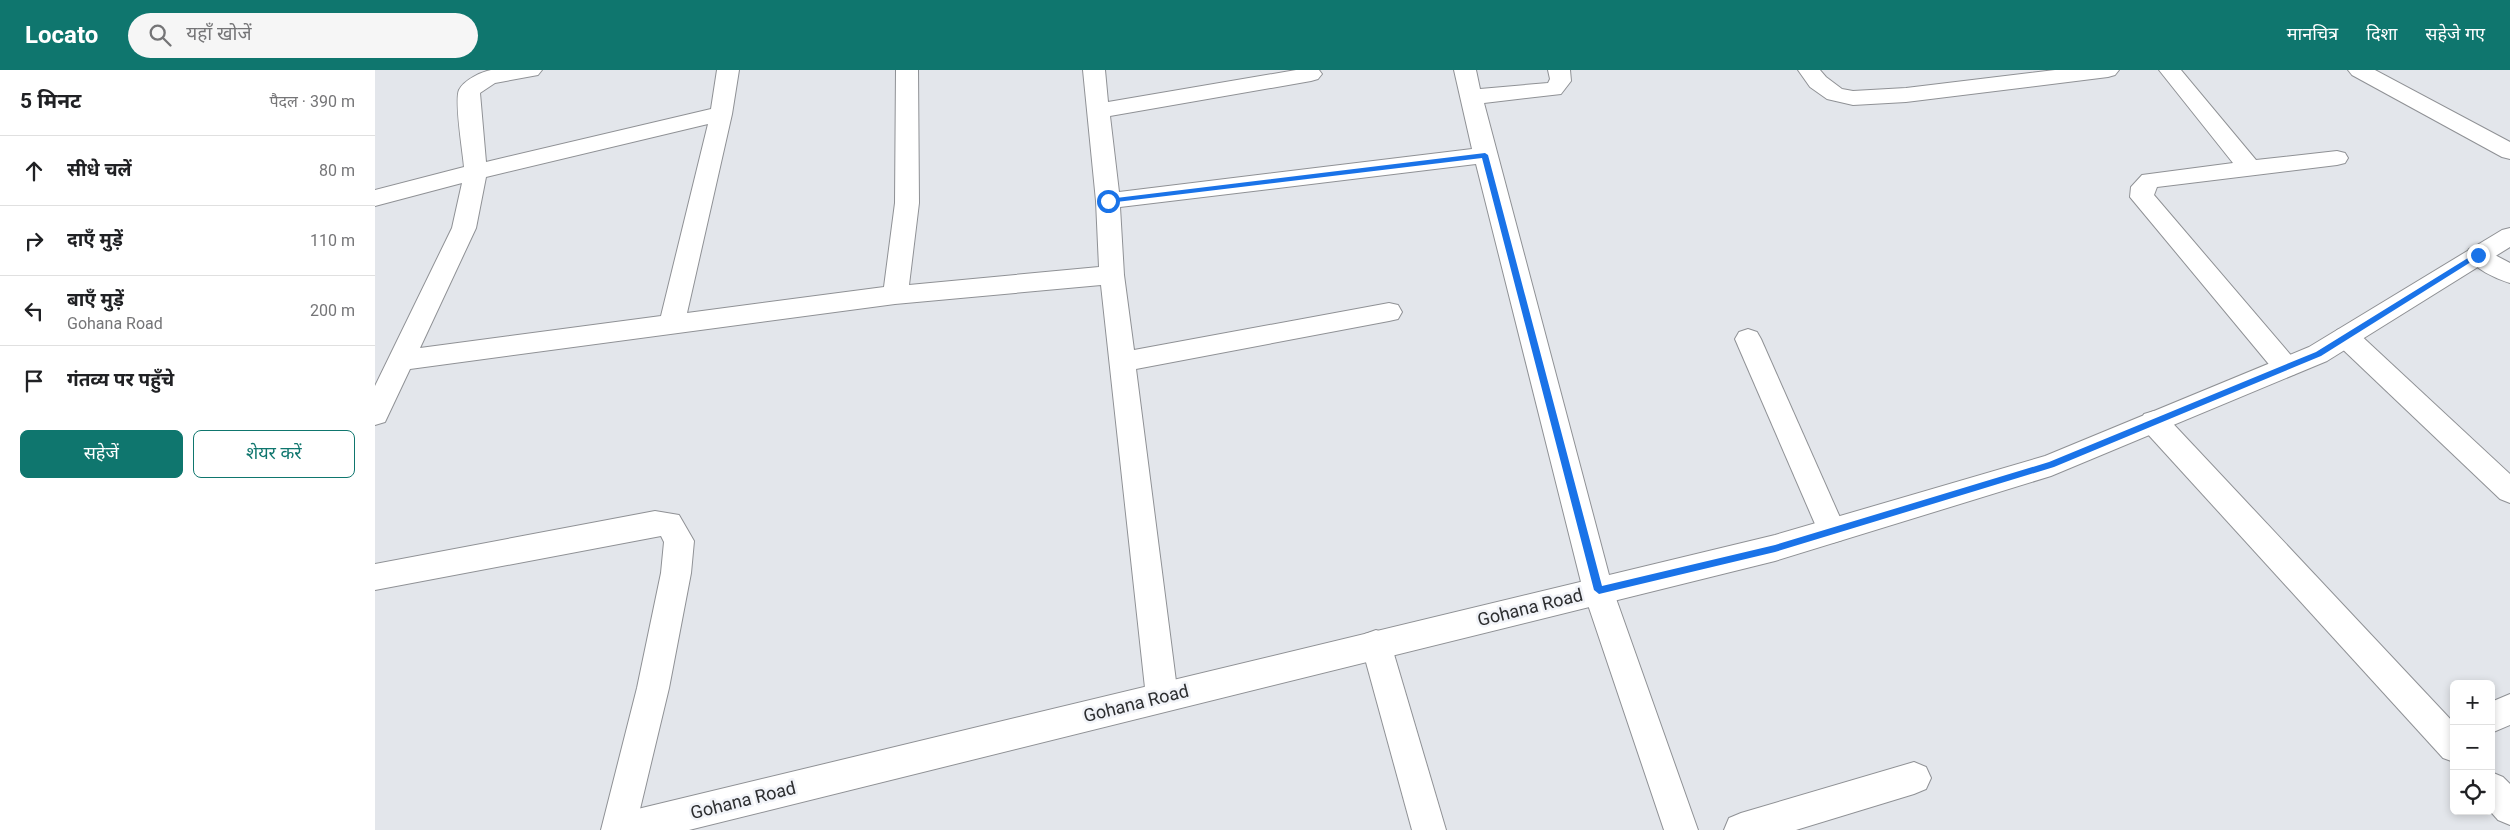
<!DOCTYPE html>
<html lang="hi">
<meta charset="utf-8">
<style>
body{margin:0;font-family:Roboto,"Noto Sans Devanagari",sans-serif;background:#f6f6f6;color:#202124}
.controls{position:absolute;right:15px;bottom:15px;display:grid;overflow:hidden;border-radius:8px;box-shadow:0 2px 8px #0003}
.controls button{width:45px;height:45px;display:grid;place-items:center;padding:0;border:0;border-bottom:1px solid #e0e0e0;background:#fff;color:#202124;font:25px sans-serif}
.stop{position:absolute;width:15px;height:15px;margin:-11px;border:4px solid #1a73e8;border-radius:50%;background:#fff}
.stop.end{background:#1a73e8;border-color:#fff;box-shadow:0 1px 5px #0008}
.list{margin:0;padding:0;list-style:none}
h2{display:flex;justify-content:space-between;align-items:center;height:65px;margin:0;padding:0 20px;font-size:21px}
h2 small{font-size:16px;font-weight:400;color:#757577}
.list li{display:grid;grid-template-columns:32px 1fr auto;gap:15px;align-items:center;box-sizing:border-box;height:70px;padding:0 20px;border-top:1px solid #e0e0e0}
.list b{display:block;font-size:19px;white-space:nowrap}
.list p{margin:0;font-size:16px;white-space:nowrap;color:#757577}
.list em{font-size:16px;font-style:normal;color:#757577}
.actions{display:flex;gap:10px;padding:15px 20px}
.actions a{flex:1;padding:11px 0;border:1px solid #0f766e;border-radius:8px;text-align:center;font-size:18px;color:#0f766e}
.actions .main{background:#0f766e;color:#fff}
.icon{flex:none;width:28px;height:28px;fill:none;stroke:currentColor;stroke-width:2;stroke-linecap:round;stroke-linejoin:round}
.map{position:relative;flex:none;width:2135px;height:760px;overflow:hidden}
header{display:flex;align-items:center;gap:30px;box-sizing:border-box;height:70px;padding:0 25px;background:#0f766e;color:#fff}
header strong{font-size:24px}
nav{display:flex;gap:28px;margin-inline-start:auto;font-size:18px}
.search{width:350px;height:45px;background:#f6f6f6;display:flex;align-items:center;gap:12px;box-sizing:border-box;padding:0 18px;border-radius:28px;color:#757577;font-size:19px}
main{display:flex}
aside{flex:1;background:#fff}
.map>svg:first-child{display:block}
</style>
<header>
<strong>Locato</strong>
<div class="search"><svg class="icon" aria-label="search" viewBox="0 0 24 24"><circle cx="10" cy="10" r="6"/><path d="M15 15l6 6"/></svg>यहाँ खोजें</div>
<nav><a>मानचित्र</a><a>दिशा</a><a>सहेजे गए</a></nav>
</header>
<main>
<aside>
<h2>5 मिनट<small>पैदल · 390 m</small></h2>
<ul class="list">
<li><svg class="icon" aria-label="ahead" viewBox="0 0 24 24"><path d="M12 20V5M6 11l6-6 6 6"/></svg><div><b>सीधे चलें</b></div><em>80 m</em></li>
<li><svg class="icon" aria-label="right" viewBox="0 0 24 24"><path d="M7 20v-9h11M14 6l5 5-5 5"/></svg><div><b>दाएँ मुड़ें</b></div><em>110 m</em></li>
<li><svg class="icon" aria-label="left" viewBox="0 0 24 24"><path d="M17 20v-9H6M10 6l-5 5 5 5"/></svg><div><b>बाएँ मुड़ें</b><p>Gohana Road</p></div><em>200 m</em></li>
<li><svg class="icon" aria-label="arrive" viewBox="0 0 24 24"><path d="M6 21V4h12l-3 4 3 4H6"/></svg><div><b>गंतव्य पर पहुँचे</b></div></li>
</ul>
<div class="actions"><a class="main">सहेजें</a><a>शेयर करें</a></div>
</aside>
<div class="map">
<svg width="2135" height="760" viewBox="0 0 2135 760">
<rect width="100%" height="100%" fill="#e3e6eb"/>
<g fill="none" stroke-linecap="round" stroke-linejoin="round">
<g stroke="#8f9195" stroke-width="2">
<g id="minor">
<path d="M116,0H167L163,5L120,13L105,23L111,92L336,39L342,0H364L357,44L312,243L509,217L520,133L521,0H543L544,133L534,215L724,197L721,131L708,0H730L733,32L921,0H944L947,4L943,9L936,11L735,46L744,122L1097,79L1079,0H1101L1105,19L1173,13L1175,9L1173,0H1195L1196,11L1186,24L1109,33L1238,520L1323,760H1289L1208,520L1101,94L745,137L749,205L759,280L1014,233L1023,235L1027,242L1023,249L1014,251L761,299L803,627L798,637L787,642L776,637L771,627L726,215L520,234L35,299L10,352L0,355V316L77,158L87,113L0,136V120L89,97C88,83 79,31 84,20C89,10 106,2 116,0ZM333,54L286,246L45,278L101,158L111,107Z"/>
<polygon points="1423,0 1445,0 1451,7 1467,19 1478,21 1531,18 1680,0 1744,0 1740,5 1733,7 1531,32 1478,35 1452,29 1435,17"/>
<polygon points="1784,0 1806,0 1881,90 1962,81 1970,83 1973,88 1970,93 1962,95 1782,117 1779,125 1920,290 1924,297 1920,304 1911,307 1902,304 1755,127 1756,117 1767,105 1858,93"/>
<polygon points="1973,0 2000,0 2135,72 2135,89 2127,87 1977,5"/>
<path d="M2103,176L2135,193V213C2121,209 2098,198 2091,185L2094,179Z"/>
<polygon points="1971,257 1980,260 2135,404 2135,433 2125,429 1962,274 1958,267 1962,260"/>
<polygon points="1373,259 1382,262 1386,269 1471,461 1467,470 1457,473 1447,470 1443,461 1360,269 1364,262"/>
<polygon points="1779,341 1789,344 2079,653 2079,692 2068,688 1769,360 1765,352 1769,344"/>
<polygon points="280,441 304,445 319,471 316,503 294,618 260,760 226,760 262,618 286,503 289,472 286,466 0,520 0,494"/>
<polygon points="1001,560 1012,564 1016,574 1071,760 1037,760 986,574 990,564"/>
<polygon points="2135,624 2135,655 2116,663 2116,632"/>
<polygon points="1539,692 1551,697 1556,708 1551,719 1539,724 1421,760 1349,760 1354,748 1366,743"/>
<polygon points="2116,702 2128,707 2135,714 2135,755 2123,750 2115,741"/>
</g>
</g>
<g stroke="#8f9195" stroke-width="2">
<polygon id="major" points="2135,158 2135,177 1952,291 1676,406 1400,491 314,760 229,760 234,748 246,743 1400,465 1670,386 1934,277 2127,160"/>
</g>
<use href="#minor" fill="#fff" fill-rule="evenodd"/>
<use href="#major" fill="#fff" fill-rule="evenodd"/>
</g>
<polygon fill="#1a73e8" points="1110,83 1113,85 1227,516 1400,475 1674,392 1941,282 2101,183 2107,185 1946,286 1679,397 1400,482 1224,524 1219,520 1107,88 733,133 729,131 733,129"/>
<g text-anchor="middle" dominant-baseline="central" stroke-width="5" stroke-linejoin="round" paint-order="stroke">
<g font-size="18" fill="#2d2e30" stroke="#f1f3f8">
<text transform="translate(1155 537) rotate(-14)">Gohana Road</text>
<text transform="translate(761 633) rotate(-14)">Gohana Road</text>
<text transform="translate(368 730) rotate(-14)">Gohana Road</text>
</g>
</g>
</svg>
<div class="controls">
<button>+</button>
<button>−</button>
<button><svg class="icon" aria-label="locate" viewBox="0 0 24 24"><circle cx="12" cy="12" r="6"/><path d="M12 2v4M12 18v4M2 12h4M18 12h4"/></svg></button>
</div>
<div class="stop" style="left:733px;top:131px"></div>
<div class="stop end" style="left:2103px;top:185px"></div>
</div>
</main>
